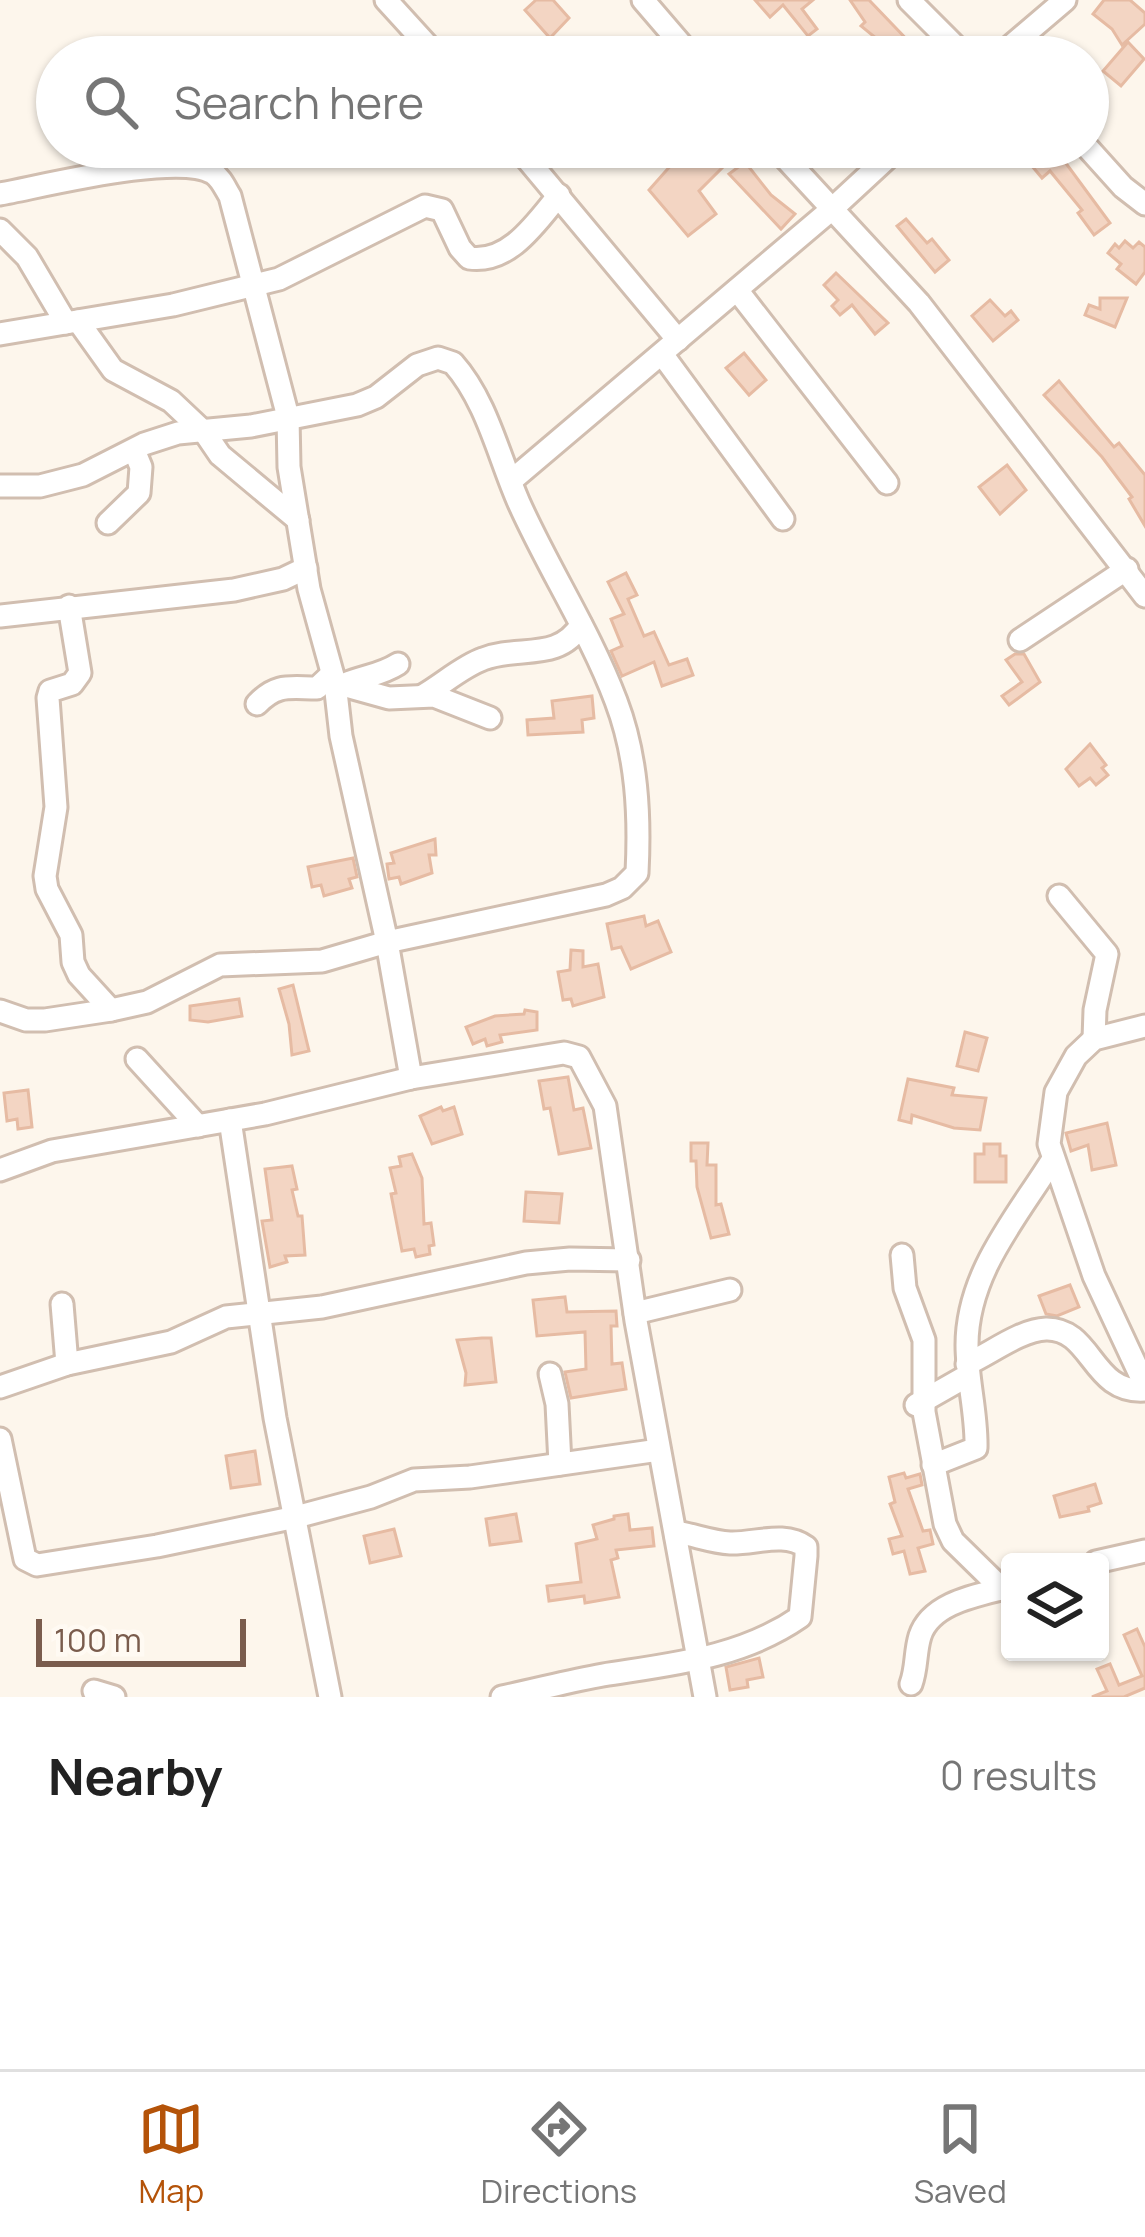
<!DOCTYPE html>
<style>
body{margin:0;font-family:Manrope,sans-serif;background:#f6f6f6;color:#222}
.controls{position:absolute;right:36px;bottom:36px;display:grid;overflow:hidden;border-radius:12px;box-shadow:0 3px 9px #0004}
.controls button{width:108px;height:108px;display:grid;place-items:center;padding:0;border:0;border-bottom:3px solid #e0e0e0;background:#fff;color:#222;font:60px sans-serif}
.scale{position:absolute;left:36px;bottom:30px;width:210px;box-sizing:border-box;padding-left:12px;border:6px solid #7a5c4d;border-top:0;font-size:33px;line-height:42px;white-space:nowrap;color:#7a5c4d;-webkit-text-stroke:9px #fffaf3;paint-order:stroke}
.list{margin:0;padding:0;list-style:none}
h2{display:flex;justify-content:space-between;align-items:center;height:156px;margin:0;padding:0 48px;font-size:51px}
h2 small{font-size:39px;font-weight:400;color:#767676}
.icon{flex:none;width:66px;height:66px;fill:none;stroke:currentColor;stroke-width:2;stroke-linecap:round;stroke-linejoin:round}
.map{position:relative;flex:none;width:1145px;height:1697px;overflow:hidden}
.search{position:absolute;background:#fff;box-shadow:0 3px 9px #0004;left:36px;right:36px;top:36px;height:132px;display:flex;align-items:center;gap:30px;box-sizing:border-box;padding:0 42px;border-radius:66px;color:#767676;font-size:45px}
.sheet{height:372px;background:#fff}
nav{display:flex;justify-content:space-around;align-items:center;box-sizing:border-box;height:168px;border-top:3px solid #e0e0e0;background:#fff;font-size:33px;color:#767676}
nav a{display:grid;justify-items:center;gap:6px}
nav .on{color:#b45309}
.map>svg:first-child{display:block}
</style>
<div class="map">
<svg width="1145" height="1697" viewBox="0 0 1145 1697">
<rect width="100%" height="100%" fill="#fdf6ec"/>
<g fill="#f3d5c3" stroke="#e6bba3" stroke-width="3">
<polygon points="536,0 553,0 569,18 550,38 525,10"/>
<polygon points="755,0 813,0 802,9 817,29 808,36 783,5 770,17"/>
<polygon points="850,0 869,0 915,48 906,57 899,57 861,26 865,22"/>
<polygon points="1104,0 1130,0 1145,13 1145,24 1122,45 1112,29 1093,14"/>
<polygon points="1128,42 1144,59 1121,86 1103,71"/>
<polygon points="694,147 713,147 728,162 699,191 716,214 688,236 649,190 673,163 675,165"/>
<polygon points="1028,147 1054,147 1110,223 1094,235 1078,213 1082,210 1050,171 1042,178 1021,153"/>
<polygon points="745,162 771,195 795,214 781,229 729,174"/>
<polygon points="906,219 927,243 932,239 949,260 935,272 897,226"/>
<polygon points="1125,241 1133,248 1139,242 1145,247 1145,272 1136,284 1117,269 1121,264 1108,253 1115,244 1119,248"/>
<polygon points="836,273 888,323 875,334 852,305 840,315 832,306 838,300 824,285"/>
<polygon points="1100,298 1127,298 1115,327 1085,315 1089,305 1100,309"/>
<polygon points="990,300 1005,316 1011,311 1018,320 993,341 972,316"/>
<polygon points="744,353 766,380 749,395 726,368"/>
<polygon points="1059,381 1114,447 1119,443 1145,475 1145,526 1129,499 1132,497 1102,457 1044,395"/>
<polygon points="1007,465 1026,490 1000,514 979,487"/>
<polygon points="626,573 637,595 628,599 644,636 654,632 669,665 687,659 693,675 662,686 654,662 622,676 611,651 622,646 611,619 624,614 608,582"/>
<polygon points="1015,654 1024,654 1040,682 1009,705 1002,696 1022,682 1006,660"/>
<polygon points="592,696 594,718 582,720 583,732 528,735 527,720 554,718 552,701"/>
<polygon points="1090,744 1106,765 1102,768 1108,775 1096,785 1090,778 1079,786 1066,769"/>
<polygon points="435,839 436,855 429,855 432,873 401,884 399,877 389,879 387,864 394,863 391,853"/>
<polygon points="353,858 357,877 349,879 352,888 324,896 321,885 312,887 308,867"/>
<polygon points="644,916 646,926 658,921 671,952 631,969 621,947 612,949 607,924"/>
<polygon points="571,950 583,951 583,967 598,964 604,997 573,1006 571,999 563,1000 558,972 570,970"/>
<polygon points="293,985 309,1051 292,1055 289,1024 279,989"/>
<polygon points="239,999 242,1016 208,1022 190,1020 190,1006"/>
<polygon points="525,1010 537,1012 537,1030 500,1035 502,1042 487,1046 485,1039 473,1044 466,1027 495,1016 524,1014"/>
<polygon points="965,1032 987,1038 978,1071 957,1066"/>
<polygon points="568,1077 574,1110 583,1108 591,1148 559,1154 550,1108 544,1109 539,1081"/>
<polygon points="908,1079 954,1088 952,1095 986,1098 980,1130 954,1128 912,1115 911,1123 899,1120"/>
<polygon points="28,1090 32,1127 18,1129 17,1119 7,1121 4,1093"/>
<polygon points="441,1107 443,1111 454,1107 462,1134 432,1144 420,1116"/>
<polygon points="1107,1123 1116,1165 1092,1170 1088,1145 1071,1151 1066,1133"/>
<polygon points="691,1143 708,1143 707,1165 716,1165 716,1205 721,1204 729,1234 711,1238 697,1187 696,1161 691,1161"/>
<polygon points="984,1144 1000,1144 1000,1156 1006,1156 1006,1182 975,1182 975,1154 984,1154"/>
<polygon points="412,1154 422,1178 424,1224 431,1223 434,1245 429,1246 430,1254 416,1257 414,1249 402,1251 391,1194 396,1193 390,1168 401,1166 399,1157"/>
<polygon points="292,1166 297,1189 292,1190 298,1216 302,1216 305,1255 285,1256 287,1262 270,1267 262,1221 272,1220 265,1169"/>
<polygon points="526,1192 562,1194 559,1223 524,1221"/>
<polygon points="1070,1285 1079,1307 1057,1316 1046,1314 1039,1296"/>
<polygon points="565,1297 567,1312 616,1311 617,1326 611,1326 612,1364 622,1363 626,1389 571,1398 565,1372 586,1369 585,1332 537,1336 533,1300"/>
<polygon points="482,1338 491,1338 496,1382 465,1385 466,1373 457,1340"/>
<polygon points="255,1451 260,1484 231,1488 226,1456"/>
<polygon points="904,1473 906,1478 920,1474 922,1485 908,1489 923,1531 930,1530 933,1544 918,1548 925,1571 910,1574 904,1551 893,1554 889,1539 902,1536 890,1504 895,1502 889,1477"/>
<polygon points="1095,1484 1101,1503 1088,1507 1089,1511 1060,1517 1054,1496"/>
<polygon points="516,1514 521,1541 490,1545 486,1519"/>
<polygon points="628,1514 630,1530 652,1528 654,1546 616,1550 618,1558 611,1560 619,1597 585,1603 584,1596 549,1601 547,1586 581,1582 576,1544 597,1539 593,1525 614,1519 614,1516"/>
<polygon points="394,1529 401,1556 370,1563 364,1536"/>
<polygon points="1137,1629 1145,1647 1145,1688 1124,1697 1092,1697 1107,1691 1097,1669 1110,1664 1119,1685 1142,1676 1124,1635"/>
<polygon points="759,1658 763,1677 747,1680 748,1687 730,1690 726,1667"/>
</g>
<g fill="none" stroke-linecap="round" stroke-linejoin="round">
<g stroke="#d1beb0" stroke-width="27">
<g id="minor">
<polyline points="386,0 438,57"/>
<polyline points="643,0 692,57"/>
<polyline points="909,0 966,57"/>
<polyline points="998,57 1065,0"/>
<polyline points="517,147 678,340"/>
<polyline points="775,147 919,303 1145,596"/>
<polyline points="1087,147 1123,187 1145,204"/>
<path d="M0,194C44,186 177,152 213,173C221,178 225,188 230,196L288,417L289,467L309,589L335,683L341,736L387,942L411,1078"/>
<polyline points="0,230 27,257 66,323"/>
<polyline points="737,290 887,483"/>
<polyline points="78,321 113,370 171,401 205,433 220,455 298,520"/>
<path d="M0,334L173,305L279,279L425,206L442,210L460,248L469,258C509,264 536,223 559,195"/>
<polyline points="662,354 783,519"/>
<polyline points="512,480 832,209 899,147"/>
<path d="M0,486H40L83,475L144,444L178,433L251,426L357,405L376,397L417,365L438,358L453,363C487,401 499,458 519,503C549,570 590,632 616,701C637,756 640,815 637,873L622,888L606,895L387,942L322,961L220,965L147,1002L111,1010L45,1020H26L0,1011"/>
<polyline points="108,523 139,493 141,467 134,450"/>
<polyline points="69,606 80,673 72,684 50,691 48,698 56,807 45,876 47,889 71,935 73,962 79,975 111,1010"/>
<polyline points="0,616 234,590 283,579 306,568"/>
<polyline points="1020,640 1127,569"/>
<polyline points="335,683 389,698 434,696 490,718"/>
<path d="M345,684C364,676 381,675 398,664"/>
<path d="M424,695C443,684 463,666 483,659C519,645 558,662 581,625"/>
<path d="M257,704C277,683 290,688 317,688L332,674"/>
<polyline points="1059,896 1107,954 1095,1010 1094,1039"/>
<polyline points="1145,1026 1094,1039 1076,1056 1056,1092 1049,1144 1094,1276 1145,1385"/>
<polyline points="137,1059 198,1126"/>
<polyline points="230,1120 275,1418 330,1697"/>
<polyline points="0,1170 52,1151 265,1114 411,1078 564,1053 579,1057 605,1106 636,1321 705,1697"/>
<polyline points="902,1255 905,1288 924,1340 924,1412 945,1524 953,1541 1002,1589"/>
<polyline points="62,1304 67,1364"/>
<polyline points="635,1313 730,1290"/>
<path d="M967,1364C990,1354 1020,1330 1046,1329C1093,1328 1091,1394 1145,1390"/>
<polyline points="550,1374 557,1404 560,1464"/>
<polyline points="0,1387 67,1364 171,1342 226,1317 322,1307 526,1263 570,1259 629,1260"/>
<polyline points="916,1405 967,1376"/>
<polyline points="0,1439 25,1559 37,1565 157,1546 296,1517 371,1497 414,1480 470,1477 659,1450"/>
<path d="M933,1465L976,1448C977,1414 967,1380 967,1345C967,1273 1017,1217 1053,1159"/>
<polyline points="1096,1562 1145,1551"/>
<path d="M911,1684C917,1668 915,1652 920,1636C931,1602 979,1595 1009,1587"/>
<polyline points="94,1691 114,1697"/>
<path d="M502,1697C536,1690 569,1681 603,1675C672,1664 741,1658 800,1617L806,1556V1547C784,1531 755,1544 730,1543C713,1542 697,1536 681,1533L676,1537"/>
</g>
</g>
<use href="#minor" stroke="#fff" stroke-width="21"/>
</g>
</svg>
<div class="controls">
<button><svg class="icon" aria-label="layers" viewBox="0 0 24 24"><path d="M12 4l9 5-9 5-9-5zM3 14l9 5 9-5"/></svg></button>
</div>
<div class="scale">100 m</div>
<div class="search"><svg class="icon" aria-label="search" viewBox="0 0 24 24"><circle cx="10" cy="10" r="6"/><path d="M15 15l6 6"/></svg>Search here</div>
</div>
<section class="sheet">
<h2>Nearby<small>0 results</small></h2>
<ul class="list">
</ul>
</section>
<nav>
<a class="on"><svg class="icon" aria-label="map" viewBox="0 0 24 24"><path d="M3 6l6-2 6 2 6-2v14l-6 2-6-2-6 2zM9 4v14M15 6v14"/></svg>Map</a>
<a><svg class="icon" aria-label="directions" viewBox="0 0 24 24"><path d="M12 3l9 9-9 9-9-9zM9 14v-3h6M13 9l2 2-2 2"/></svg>Directions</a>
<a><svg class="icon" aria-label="saved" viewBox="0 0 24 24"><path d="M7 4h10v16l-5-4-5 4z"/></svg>Saved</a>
</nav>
